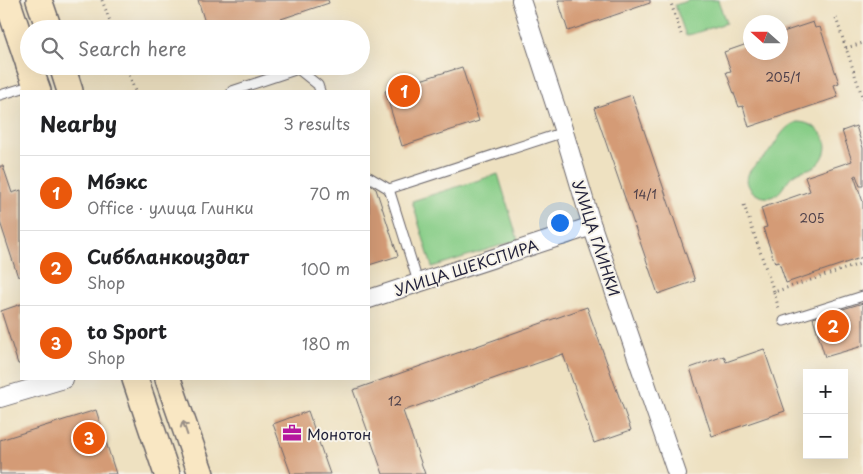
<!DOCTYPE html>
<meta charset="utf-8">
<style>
body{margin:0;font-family:"Playpen Sans",sans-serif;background:#f2f2f2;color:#202124}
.controls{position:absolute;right:15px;bottom:15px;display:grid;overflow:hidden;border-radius:0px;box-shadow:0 5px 20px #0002}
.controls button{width:45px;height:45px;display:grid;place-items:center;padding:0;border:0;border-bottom:1px solid #e0e0e0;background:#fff;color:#202124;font:25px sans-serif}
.compass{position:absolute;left:743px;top:15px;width:45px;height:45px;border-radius:50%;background:#fff;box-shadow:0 5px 20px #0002;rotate:291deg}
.you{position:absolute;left:559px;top:222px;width:18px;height:18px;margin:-12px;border:4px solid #fff;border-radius:50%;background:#1a73e8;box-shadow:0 0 0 8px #1a73e833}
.badge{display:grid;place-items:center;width:32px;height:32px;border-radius:50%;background:#ea580c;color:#fff;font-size:16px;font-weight:700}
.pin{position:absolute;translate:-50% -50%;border:2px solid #fff;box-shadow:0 1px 5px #0006}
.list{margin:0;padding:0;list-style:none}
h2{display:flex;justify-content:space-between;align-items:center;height:65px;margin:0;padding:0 20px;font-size:21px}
h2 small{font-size:16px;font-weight:400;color:#757577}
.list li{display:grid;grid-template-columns:32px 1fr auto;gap:15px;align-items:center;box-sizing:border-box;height:75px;padding:0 20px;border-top:1px solid #e0e0e0}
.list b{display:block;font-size:19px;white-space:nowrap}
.list p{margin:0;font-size:16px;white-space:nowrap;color:#757577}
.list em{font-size:16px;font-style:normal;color:#757577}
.icon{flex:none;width:28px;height:28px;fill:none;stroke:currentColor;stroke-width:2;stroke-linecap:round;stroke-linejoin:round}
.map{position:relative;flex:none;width:863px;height:474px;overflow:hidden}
.search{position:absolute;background:#fff;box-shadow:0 5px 20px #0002;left:20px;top:20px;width:350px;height:55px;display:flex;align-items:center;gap:12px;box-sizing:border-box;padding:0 18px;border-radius:28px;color:#757577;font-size:19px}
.panel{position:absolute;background:#fff;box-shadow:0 5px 20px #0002;left:20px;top:90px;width:350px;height:290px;border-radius:0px}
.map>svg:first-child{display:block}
</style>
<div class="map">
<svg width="863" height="474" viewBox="0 0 863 474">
<rect width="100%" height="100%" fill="#f7f3e8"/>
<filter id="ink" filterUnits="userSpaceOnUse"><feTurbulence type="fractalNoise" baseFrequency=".02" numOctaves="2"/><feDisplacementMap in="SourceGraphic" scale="10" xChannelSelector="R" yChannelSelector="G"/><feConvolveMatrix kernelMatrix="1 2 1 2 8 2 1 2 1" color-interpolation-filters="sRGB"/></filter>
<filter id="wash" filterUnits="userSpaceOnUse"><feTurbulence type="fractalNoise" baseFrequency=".0096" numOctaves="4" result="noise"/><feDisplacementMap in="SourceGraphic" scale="20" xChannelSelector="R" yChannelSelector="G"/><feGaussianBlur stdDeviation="1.12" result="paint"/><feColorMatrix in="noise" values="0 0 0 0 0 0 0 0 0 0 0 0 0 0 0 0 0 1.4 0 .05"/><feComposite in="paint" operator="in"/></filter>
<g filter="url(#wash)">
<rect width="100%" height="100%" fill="#eee1c1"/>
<g fill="#87cd87" stroke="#547861">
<polygon points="690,0 718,0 726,23 686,36 675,5"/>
<path d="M797,122C819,122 836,144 819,163C811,171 800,169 792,176C784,183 782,194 771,197C764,198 758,196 753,192C736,174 760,163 769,152C779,140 781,128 797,122Z"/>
<polygon points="498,174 518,240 432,267 412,201"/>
</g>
<g id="blocks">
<g fill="#d49b76">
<polygon points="198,0 328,0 329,3 251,29 207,29"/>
<polygon points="558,0 650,0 650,3 568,31"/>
<polygon points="813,22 815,28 820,27 839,83 834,85 838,97 749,127 743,106 739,107 726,72 731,71 724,52 750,43 750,52 780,52 780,33"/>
<polygon points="462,67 479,121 402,146 385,91"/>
<polygon points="632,95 695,281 658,294 594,108"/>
<polygon points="856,126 863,148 863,186 860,186 856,175 854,176 863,202 863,257 786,283 779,262 775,263 763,228 767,227 761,208 810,191 805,177 852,161 842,131"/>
<polygon points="0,166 3,166 12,193 21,190 21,276 18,277 0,222"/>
<polygon points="369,184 376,189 398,256 369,265"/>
<polygon points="863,303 863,346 825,357 813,318"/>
<polygon points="21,304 21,364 18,364 1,311"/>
<polygon points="587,307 631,430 594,443 563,354 403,411 425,474 383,474 353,390"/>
<polygon points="764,349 785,411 712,436 690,368 724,356 726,362"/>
<polygon points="96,410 116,474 0,474 0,440"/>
<polygon points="308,411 330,474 291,474 273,424"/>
</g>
</g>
</g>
<g filter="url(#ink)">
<use href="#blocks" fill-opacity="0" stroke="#69656a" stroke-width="1"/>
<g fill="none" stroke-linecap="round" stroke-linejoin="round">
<g stroke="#69656a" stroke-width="11">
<g id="service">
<polyline points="232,91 298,69 318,85 320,91"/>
<polyline points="0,95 33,85"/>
<polyline points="369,177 389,189 418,282"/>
<polyline points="389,189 564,132"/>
<polyline points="784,321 863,296"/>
</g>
</g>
<g stroke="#69656a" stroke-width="20">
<g id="minor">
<polyline points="521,0 564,132 592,226 677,474"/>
<polyline points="369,299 592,226"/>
<polyline points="0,398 64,379"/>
</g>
</g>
<g stroke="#69656a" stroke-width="28">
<g id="secondary">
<polyline points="7,0 29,65"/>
<polyline points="39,0 49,29"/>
<polyline points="29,66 38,91"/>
<polyline points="62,66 70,91"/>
<polyline points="135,379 167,474"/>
<polyline points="168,379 201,474"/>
</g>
</g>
<g stroke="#69656a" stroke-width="3" stroke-dasharray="1 4" stroke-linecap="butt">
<polyline points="102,0 113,29"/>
<polyline points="670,0 681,34"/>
<polyline points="836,18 863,99"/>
<polyline points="846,48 863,43"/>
<polyline points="126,66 135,91"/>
<polyline points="744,205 774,292 863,263"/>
<polyline points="774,292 779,309"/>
</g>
<use href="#service" stroke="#fff" stroke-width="9"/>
<use href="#minor" stroke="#fff" stroke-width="18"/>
<use href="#secondary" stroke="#f9e7c3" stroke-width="25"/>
</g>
<defs><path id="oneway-shaft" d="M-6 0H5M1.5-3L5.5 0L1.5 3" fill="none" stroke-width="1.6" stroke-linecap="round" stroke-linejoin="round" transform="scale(1.25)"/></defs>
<use stroke="#988e86" href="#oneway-shaft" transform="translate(185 428) rotate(-109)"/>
</g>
<defs>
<g id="office-bare" transform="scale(1.5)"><path d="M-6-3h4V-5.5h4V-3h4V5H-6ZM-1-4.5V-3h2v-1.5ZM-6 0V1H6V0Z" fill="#b5179e" stroke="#f7f3e8" stroke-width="2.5" paint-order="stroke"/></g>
</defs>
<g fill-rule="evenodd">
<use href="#office-bare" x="292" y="433"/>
</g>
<g text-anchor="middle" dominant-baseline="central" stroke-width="4" stroke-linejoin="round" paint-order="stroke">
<g font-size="12" fill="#4e404a">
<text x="783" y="77">205/1</text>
<text x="645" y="194">14/1</text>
<text x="812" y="218">205</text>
<text x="395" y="401">12</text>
</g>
<g font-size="15" fill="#22223b" stroke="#f7f3e8">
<text transform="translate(597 238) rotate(72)">УЛИЦА ГЛИНКИ</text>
<text transform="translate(466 267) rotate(-18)">УЛИЦА ШЕКСПИРА</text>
</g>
<g font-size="15" fill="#22223b" stroke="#f7f3e8" text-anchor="start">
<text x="307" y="433">Монотон</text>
</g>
</g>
</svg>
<div class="controls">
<button>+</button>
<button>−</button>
</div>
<svg class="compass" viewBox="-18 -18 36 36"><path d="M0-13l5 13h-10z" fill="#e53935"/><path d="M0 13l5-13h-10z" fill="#757577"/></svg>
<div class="you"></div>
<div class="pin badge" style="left:404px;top:91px">1</div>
<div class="pin badge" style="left:833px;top:326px">2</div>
<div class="pin badge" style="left:89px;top:438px">3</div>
<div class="search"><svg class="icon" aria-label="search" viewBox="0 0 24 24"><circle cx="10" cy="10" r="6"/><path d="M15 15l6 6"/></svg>Search here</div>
<section class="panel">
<h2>Nearby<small>3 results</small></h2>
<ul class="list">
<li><span class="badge">1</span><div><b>Мбэкс</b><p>Office · улица Глинки</p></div><em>70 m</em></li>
<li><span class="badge">2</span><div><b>Сиббланкоиздат</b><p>Shop</p></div><em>100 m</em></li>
<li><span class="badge">3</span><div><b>to Sport</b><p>Shop</p></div><em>180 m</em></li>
</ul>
</section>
</div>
